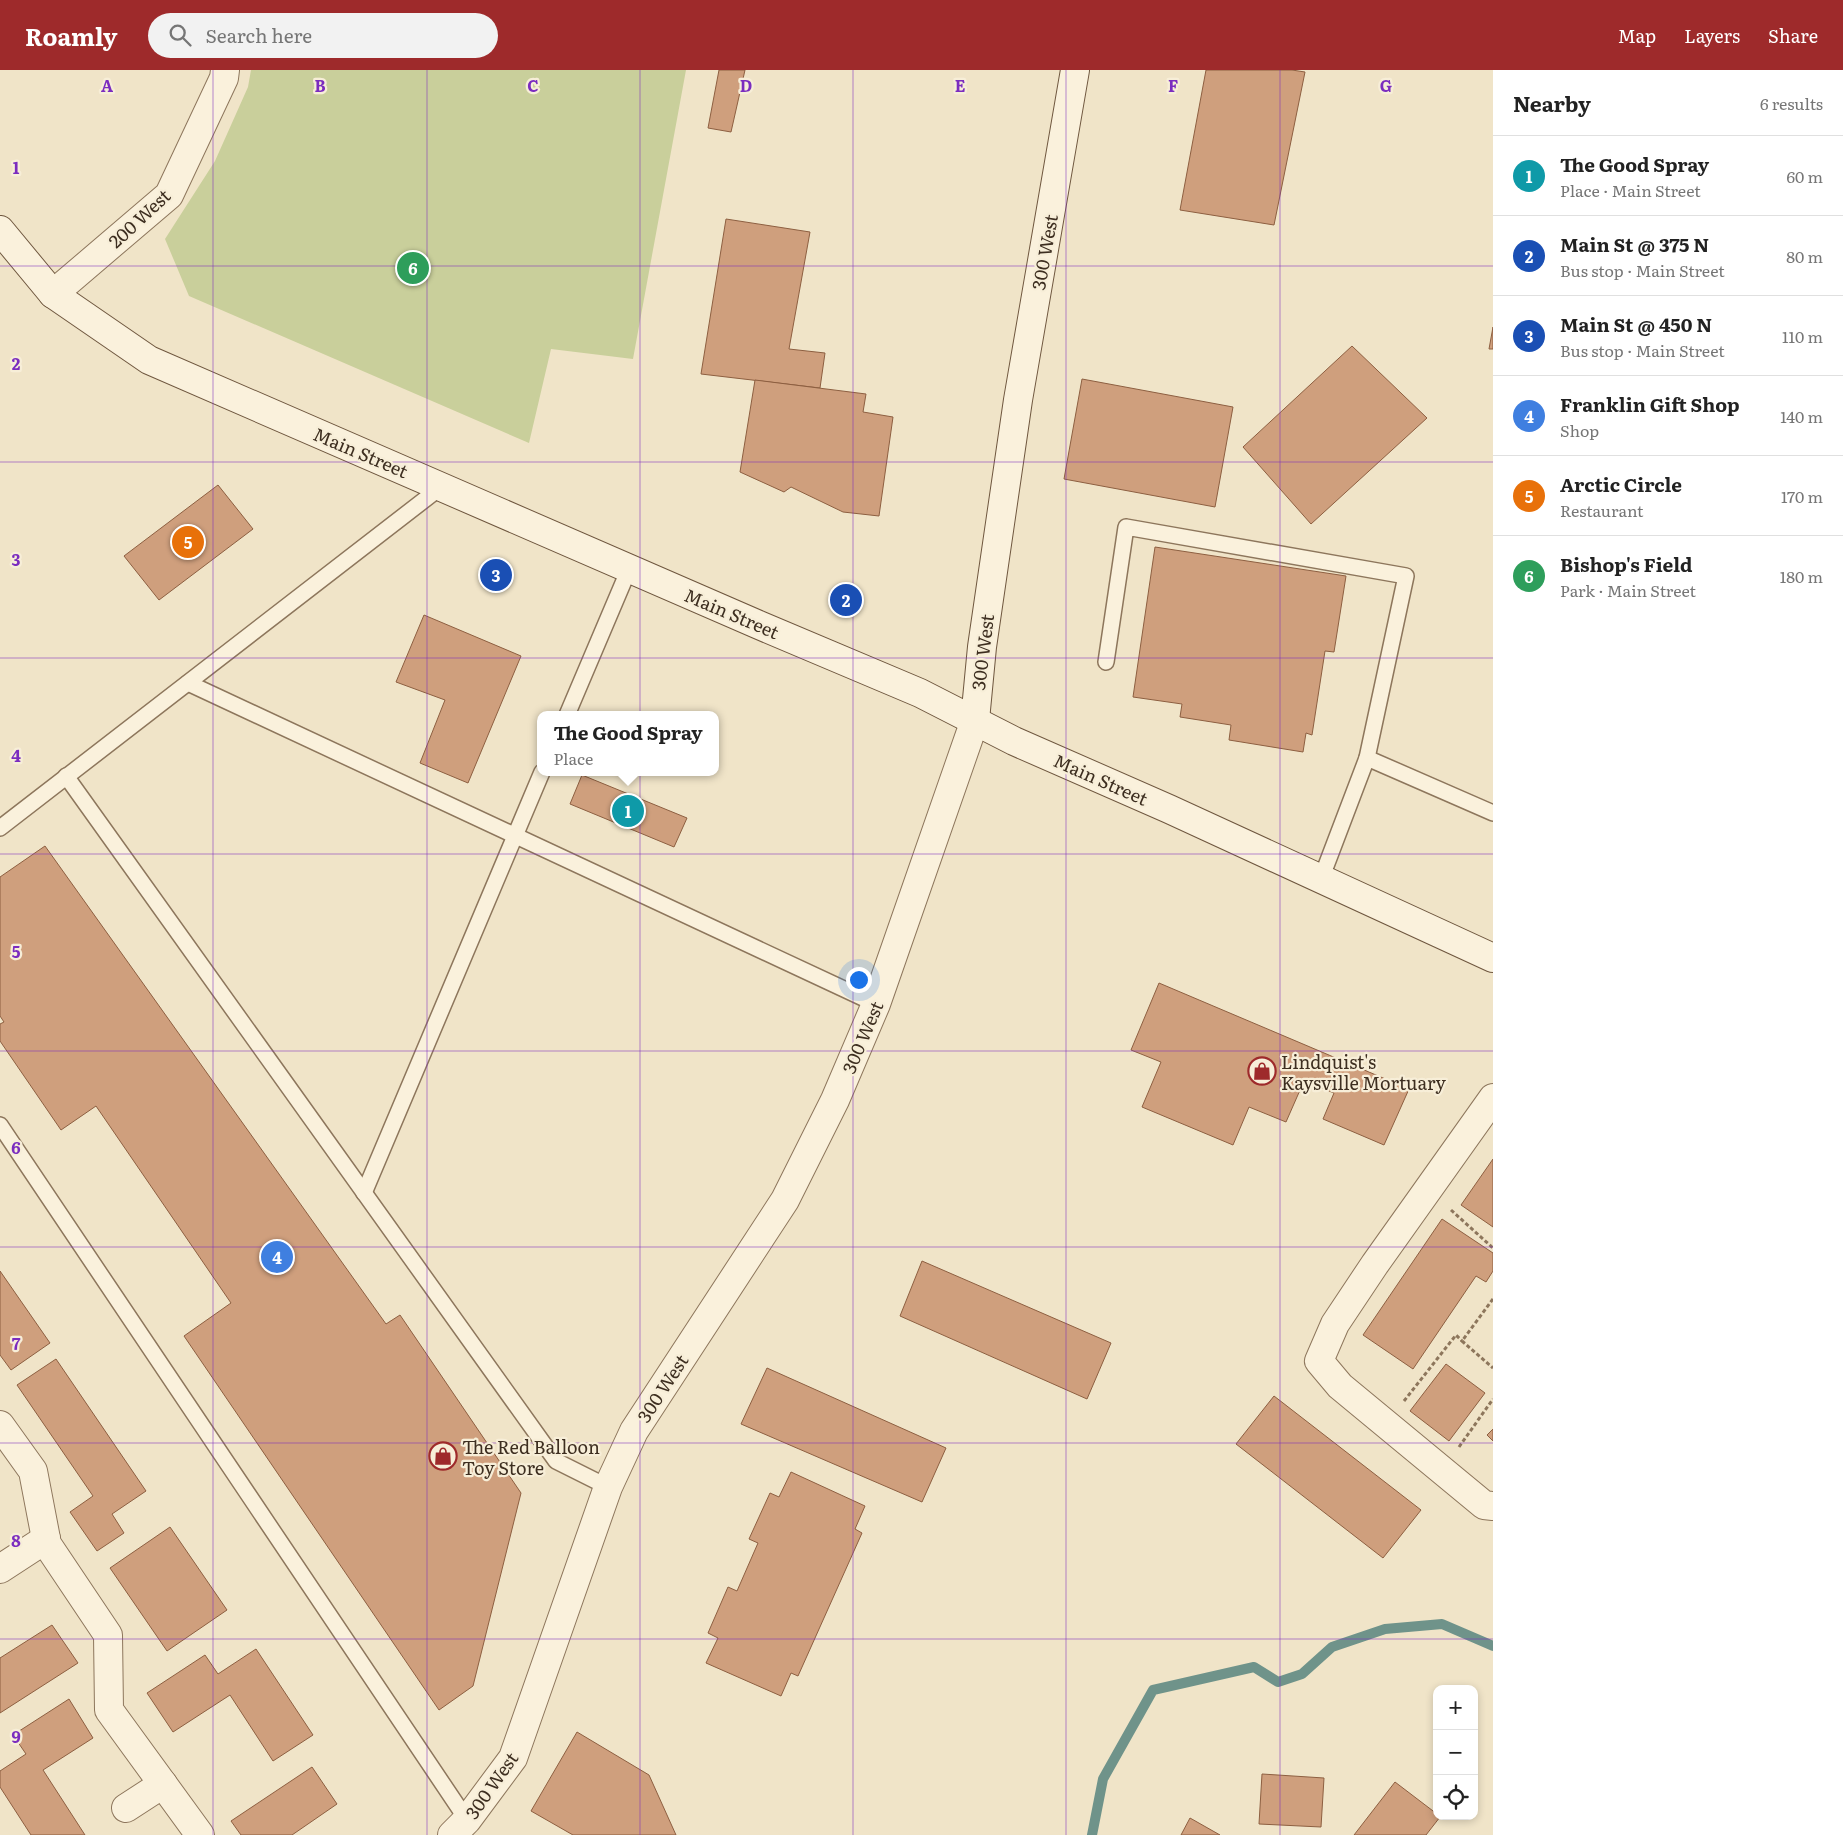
<!DOCTYPE html>
<meta charset="utf-8">
<style>
body{margin:0;font-family:Literata,serif;background:#f2f2f2;color:#222}
.controls{position:absolute;right:15px;bottom:15px;display:grid;overflow:hidden;border-radius:10px;box-shadow:0 2px 8px #0003}
.controls button{width:45px;height:45px;display:grid;place-items:center;padding:0;border:0;border-bottom:1px solid #e0e0e0;background:#fff;color:#222;font:25px sans-serif}
.you{position:absolute;left:858px;top:909px;width:18px;height:18px;margin:-12px;border:4px solid #fff;border-radius:50%;background:#1a73e8;box-shadow:0 0 0 8px #1a73e833}
.badge{display:grid;place-items:center;width:32px;height:32px;border-radius:50%;background:#9e2a2b;color:#fff;font-size:16px;font-weight:700}
.pin{position:absolute;translate:-50% -50%;border:2px solid #fff;box-shadow:0 1px 5px #0006}
.popup{position:absolute;left:537px;top:641px;width:182px;height:65px;box-sizing:border-box;display:grid;place-content:center;border-radius:10px;background:#fff;filter:drop-shadow(0 1px 4px #0005);font-size:16px;white-space:nowrap;color:#767676}
.popup b{font-size:19px;color:#222}
.popup::after{content:'';position:absolute;left:50%;top:100%;margin-left:-10px;border:10px solid transparent;border-top-color:#fff}
.list{margin:0;padding:0;list-style:none}
h2{display:flex;justify-content:space-between;align-items:center;height:65px;margin:0;padding:0 20px;font-size:21px}
h2 small{font-size:16px;font-weight:400;color:#767676}
.list li{display:grid;grid-template-columns:32px 1fr auto;gap:15px;align-items:center;box-sizing:border-box;height:80px;padding:0 20px;border-top:1px solid #e0e0e0}
.list b{display:block;font-size:19px;white-space:nowrap}
.list p{margin:0;font-size:16px;white-space:nowrap;color:#767676}
.list em{font-size:16px;font-style:normal;color:#767676}
.icon{flex:none;width:28px;height:28px;fill:none;stroke:currentColor;stroke-width:2;stroke-linecap:round;stroke-linejoin:round}
.map{position:relative;flex:none;width:1493px;height:1765px;overflow:hidden}
header{display:flex;align-items:center;gap:30px;box-sizing:border-box;height:70px;padding:0 25px;background:#9e2a2b;color:#fff}
header strong{font-size:24px}
nav{display:flex;gap:28px;margin-inline-start:auto;font-size:18px}
.search{width:350px;height:45px;background:#f2f2f2;display:flex;align-items:center;gap:12px;box-sizing:border-box;padding:0 18px;border-radius:28px;color:#767676;font-size:19px}
main{display:flex}
aside{flex:1;background:#fff}
.map>svg:first-child{display:block}
</style>
<header>
<strong>Roamly</strong>
<div class="search"><svg class="icon" aria-label="search" viewBox="0 0 24 24"><circle cx="10" cy="10" r="6"/><path d="M15 15l6 6"/></svg>Search here</div>
<nav><a>Map</a><a>Layers</a><a>Share</a></nav>
</header>
<main>
<div class="map">
<svg width="1493" height="1765" viewBox="0 0 1493 1765">
<rect width="100%" height="100%" fill="#f0e4c8"/>
<polygon fill="#c9cf9b" points="251,0 686,0 633,289 551,279 529,373 189,226 165,169 215,91 248,17"/>
<g fill="none" stroke-linecap="round" stroke-linejoin="round">
<polyline stroke="#6f938a" stroke-width="10" points="1092,1765 1103,1709 1153,1620 1254,1597 1278,1612 1302,1604 1332,1577 1385,1559 1442,1554 1493,1576"/>
</g>
<g fill="#cf9f7d" stroke="#8d5f41">
<polygon points="719,0 745,0 731,62 708,58"/>
<polygon points="1206,0 1292,0 1305,2 1274,155 1180,140"/>
<polygon points="726,149 810,162 789,279 825,283 820,318 701,304"/>
<polygon points="1493,257 1493,279 1489,279"/>
<polygon points="1352,276 1427,348 1311,454 1243,377"/>
<polygon points="1082,309 1233,337 1215,437 1064,409"/>
<polygon points="755,310 866,324 863,342 893,347 879,446 843,442 791,417 784,422 740,402"/>
<polygon points="218,415 253,459 159,530 124,486"/>
<polygon points="1155,477 1346,506 1334,582 1325,581 1312,665 1306,663 1303,682 1229,670 1231,655 1180,647 1182,634 1133,627"/>
<polygon points="424,545 521,586 468,713 420,693 445,630 396,612"/>
<polygon points="582,705 687,748 674,777 570,734"/>
<polygon points="45,776 386,1254 400,1245 521,1423 473,1616 439,1640 184,1266 231,1233 96,1036 61,1060 0,971 0,954 4,952 0,946 0,807"/>
<polygon points="1159,913 1409,1019 1384,1075 1323,1049 1334,1023 1304,1011 1286,1052 1249,1037 1233,1075 1142,1037 1161,992 1131,980"/>
<polygon points="1493,1089 1493,1157 1461,1135"/>
<polygon points="1442,1149 1493,1183 1493,1201 1486,1212 1476,1206 1413,1299 1363,1265"/>
<polygon points="922,1191 1111,1273 1087,1329 900,1246"/>
<polygon points="0,1201 50,1273 11,1300 0,1285"/>
<polygon points="56,1289 146,1421 112,1444 124,1463 97,1481 70,1442 93,1426 17,1315"/>
<polygon points="1446,1294 1485,1323 1449,1371 1410,1341"/>
<polygon points="767,1298 946,1378 922,1432 741,1354"/>
<polygon points="1274,1326 1421,1440 1383,1488 1236,1374"/>
<polygon points="1493,1359 1493,1371 1487,1365"/>
<polygon points="791,1402 865,1436 855,1459 862,1463 798,1606 791,1603 781,1626 706,1593 718,1568 708,1563 728,1517 737,1521 758,1473 749,1469 770,1423 779,1427"/>
<polygon points="170,1457 227,1540 167,1581 110,1498"/>
<polygon points="52,1555 78,1593 0,1643 0,1588"/>
<polygon points="256,1579 313,1665 273,1691 230,1625 173,1662 147,1623 205,1585 218,1604"/>
<polygon points="69,1629 93,1668 43,1700 85,1765 31,1765 0,1717 0,1701 26,1684 13,1665"/>
<polygon points="577,1662 649,1705 676,1765 573,1765 531,1741"/>
<polygon points="312,1697 337,1734 292,1765 241,1765 231,1751"/>
<polygon points="1262,1704 1324,1708 1321,1757 1259,1754"/>
<polygon points="1395,1712 1437,1744 1437,1746 1440,1747 1426,1765 1354,1765"/>
<polygon points="1190,1748 1220,1765 1181,1765"/>
</g>
<g fill="none" stroke-linecap="round" stroke-linejoin="round">
<g stroke="#8d765c" stroke-width="18">
<g id="lane">
<polyline points="1106,592 1126,457 1406,506 1367,688"/>
<polyline points="188,613 876,934"/>
<polyline points="567,645 629,499"/>
<polyline points="66,706 556,1391 608,1417"/>
<polyline points="0,758 441,417"/>
<polyline points="1321,809 1367,688 1493,743"/>
<polyline points="0,1055 467,1750"/>
<polyline points="364,1123 542,702"/>
</g>
</g>
<g stroke="#8d765c" stroke-width="30">
<g id="street">
<polyline points="53,224 169,125 224,8 225,0"/>
<polyline points="1493,1028 1375,1194 1335,1254 1319,1291 1340,1316 1484,1435 1493,1436"/>
<polyline points="0,1355 33,1401 47,1474 108,1565 109,1640 200,1765"/>
<polyline points="0,1499 46,1469"/>
<polyline points="126,1738 163,1714"/>
<polyline points="452,1765 467,1750 513,1688 608,1417 634,1361 785,1130 835,1030 876,934 975,650"/>
</g>
</g>
<g stroke="#6f573f" stroke-width="30">
<g id="secondary">
<polyline points="0,160 53,224 149,290 759,555 920,623 1014,671 1169,739 1493,888"/>
<polyline points="975,650 982,577 1018,330 1075,0"/>
</g>
</g>
<g stroke="#8d765c" stroke-width="3" stroke-dasharray="4 2.5" stroke-linecap="butt">
<polyline points="1451,1140 1493,1178"/>
<polyline points="1493,1229 1462,1271 1493,1298"/>
<polyline points="1404,1331 1456,1265 1462,1271"/>
<polyline points="1459,1377 1493,1329"/>
</g>
<use href="#lane" stroke="#faf1dc" stroke-width="15"/>
<use href="#street" stroke="#faf1dc" stroke-width="28"/>
<use href="#secondary" stroke="#faf1dc" stroke-width="28"/>
</g>
<path fill="none" stroke="#7b2cbf" stroke-width="1" stroke-opacity="0.55" d="M213,0V1765M427,0V1765M640,0V1765M853,0V1765M1066,0V1765M1280,0V1765M0,196H1493M0,392H1493M0,588H1493M0,784H1493M0,981H1493M0,1177H1493M0,1373H1493M0,1569H1493"/>
<defs>
<g id="shop-ring" transform="scale(1.4375)"><circle r="9.5" fill="#f7eed8" stroke="#9e2a2b" stroke-width="1.5"/><path d="M-5-2.5h2.3a2.7 3.5 0 0 1 5.4 0H5L5.5 6h-11ZM-1.5-2.5h3a1.5 2.3 0 0 0-3 0Z" fill="#9e2a2b"/></g>
</defs>
<g fill-rule="evenodd">
<use href="#shop-ring" x="1262" y="1001"/>
<use href="#shop-ring" x="443" y="1386"/>
</g>
<g text-anchor="middle" dominant-baseline="central" stroke-width="4.5" stroke-linejoin="round" paint-order="stroke">
<g font-size="18" fill="#3d2e20" stroke="#f7eed8">
<text transform="translate(139 148) rotate(-43)">200 West</text>
<text transform="translate(1044 182) rotate(-80)">300 West</text>
<text transform="translate(361 382) rotate(23)">Main Street</text>
<text transform="translate(732 543) rotate(23)">Main Street</text>
<text transform="translate(982 582) rotate(-83)">300 West</text>
<text transform="translate(1101 709) rotate(24)">Main Street</text>
<text transform="translate(862 967) rotate(-67)">300 West</text>
<text transform="translate(662 1318) rotate(-57)">300 West</text>
<text transform="translate(491 1715) rotate(-55)">300 West</text>
</g>
<g font-size="18" fill="#3d2e20" stroke="#f7eed8" text-anchor="start">
<text x="1281" y="991">Lindquist's<tspan x="1281" dy="21">Kaysville Mortuary</tspan></text>
<text x="462" y="1376">The Red Balloon<tspan x="462" dy="21">Toy Store</tspan></text>
</g>
</g>
<g font-size="16" text-anchor="middle" font-weight="bold" fill="#7b2cbf" stroke="#f7eed8" stroke-width="4.5" stroke-linejoin="round" paint-order="stroke">
<text x="107" y="22">A</text>
<text x="320" y="22">B</text>
<text x="533" y="22">C</text>
<text x="746" y="22">D</text>
<text x="960" y="22">E</text>
<text x="1173" y="22">F</text>
<text x="1386" y="22">G</text>
<text x="16" y="104">1</text>
<text x="16" y="300">2</text>
<text x="16" y="496">3</text>
<text x="16" y="692">4</text>
<text x="16" y="888">5</text>
<text x="16" y="1084">6</text>
<text x="16" y="1280">7</text>
<text x="16" y="1477">8</text>
<text x="16" y="1673">9</text>
</g>
</svg>
<div class="controls">
<button>+</button>
<button>−</button>
<button><svg class="icon" aria-label="locate" viewBox="0 0 24 24"><circle cx="12" cy="12" r="6"/><path d="M12 2v4M12 18v4M2 12h4M18 12h4"/></svg></button>
</div>
<div class="you"></div>
<div class="pin badge" style="left:628px;top:741px;background:#0f9aa8">1</div>
<div class="popup"><b>The Good Spray</b>Place</div>
<div class="pin badge" style="left:846px;top:530px;background:#1a4fb4">2</div>
<div class="pin badge" style="left:496px;top:505px;background:#1a4fb4">3</div>
<div class="pin badge" style="left:277px;top:1187px;background:#3f7fe0">4</div>
<div class="pin badge" style="left:188px;top:472px;background:#e8710a">5</div>
<div class="pin badge" style="left:413px;top:198px;background:#2e9e5b">6</div>
</div>
<aside>
<h2>Nearby<small>6 results</small></h2>
<ul class="list">
<li><span class="badge" style="background:#0f9aa8">1</span><div><b>The Good Spray</b><p>Place · Main Street</p></div><em>60 m</em></li>
<li><span class="badge" style="background:#1a4fb4">2</span><div><b>Main St @ 375 N</b><p>Bus stop · Main Street</p></div><em>80 m</em></li>
<li><span class="badge" style="background:#1a4fb4">3</span><div><b>Main St @ 450 N</b><p>Bus stop · Main Street</p></div><em>110 m</em></li>
<li><span class="badge" style="background:#3f7fe0">4</span><div><b>Franklin Gift Shop</b><p>Shop</p></div><em>140 m</em></li>
<li><span class="badge" style="background:#e8710a">5</span><div><b>Arctic Circle</b><p>Restaurant</p></div><em>170 m</em></li>
<li><span class="badge" style="background:#2e9e5b">6</span><div><b>Bishop's Field</b><p>Park · Main Street</p></div><em>180 m</em></li>
</ul>
</aside>
</main>
